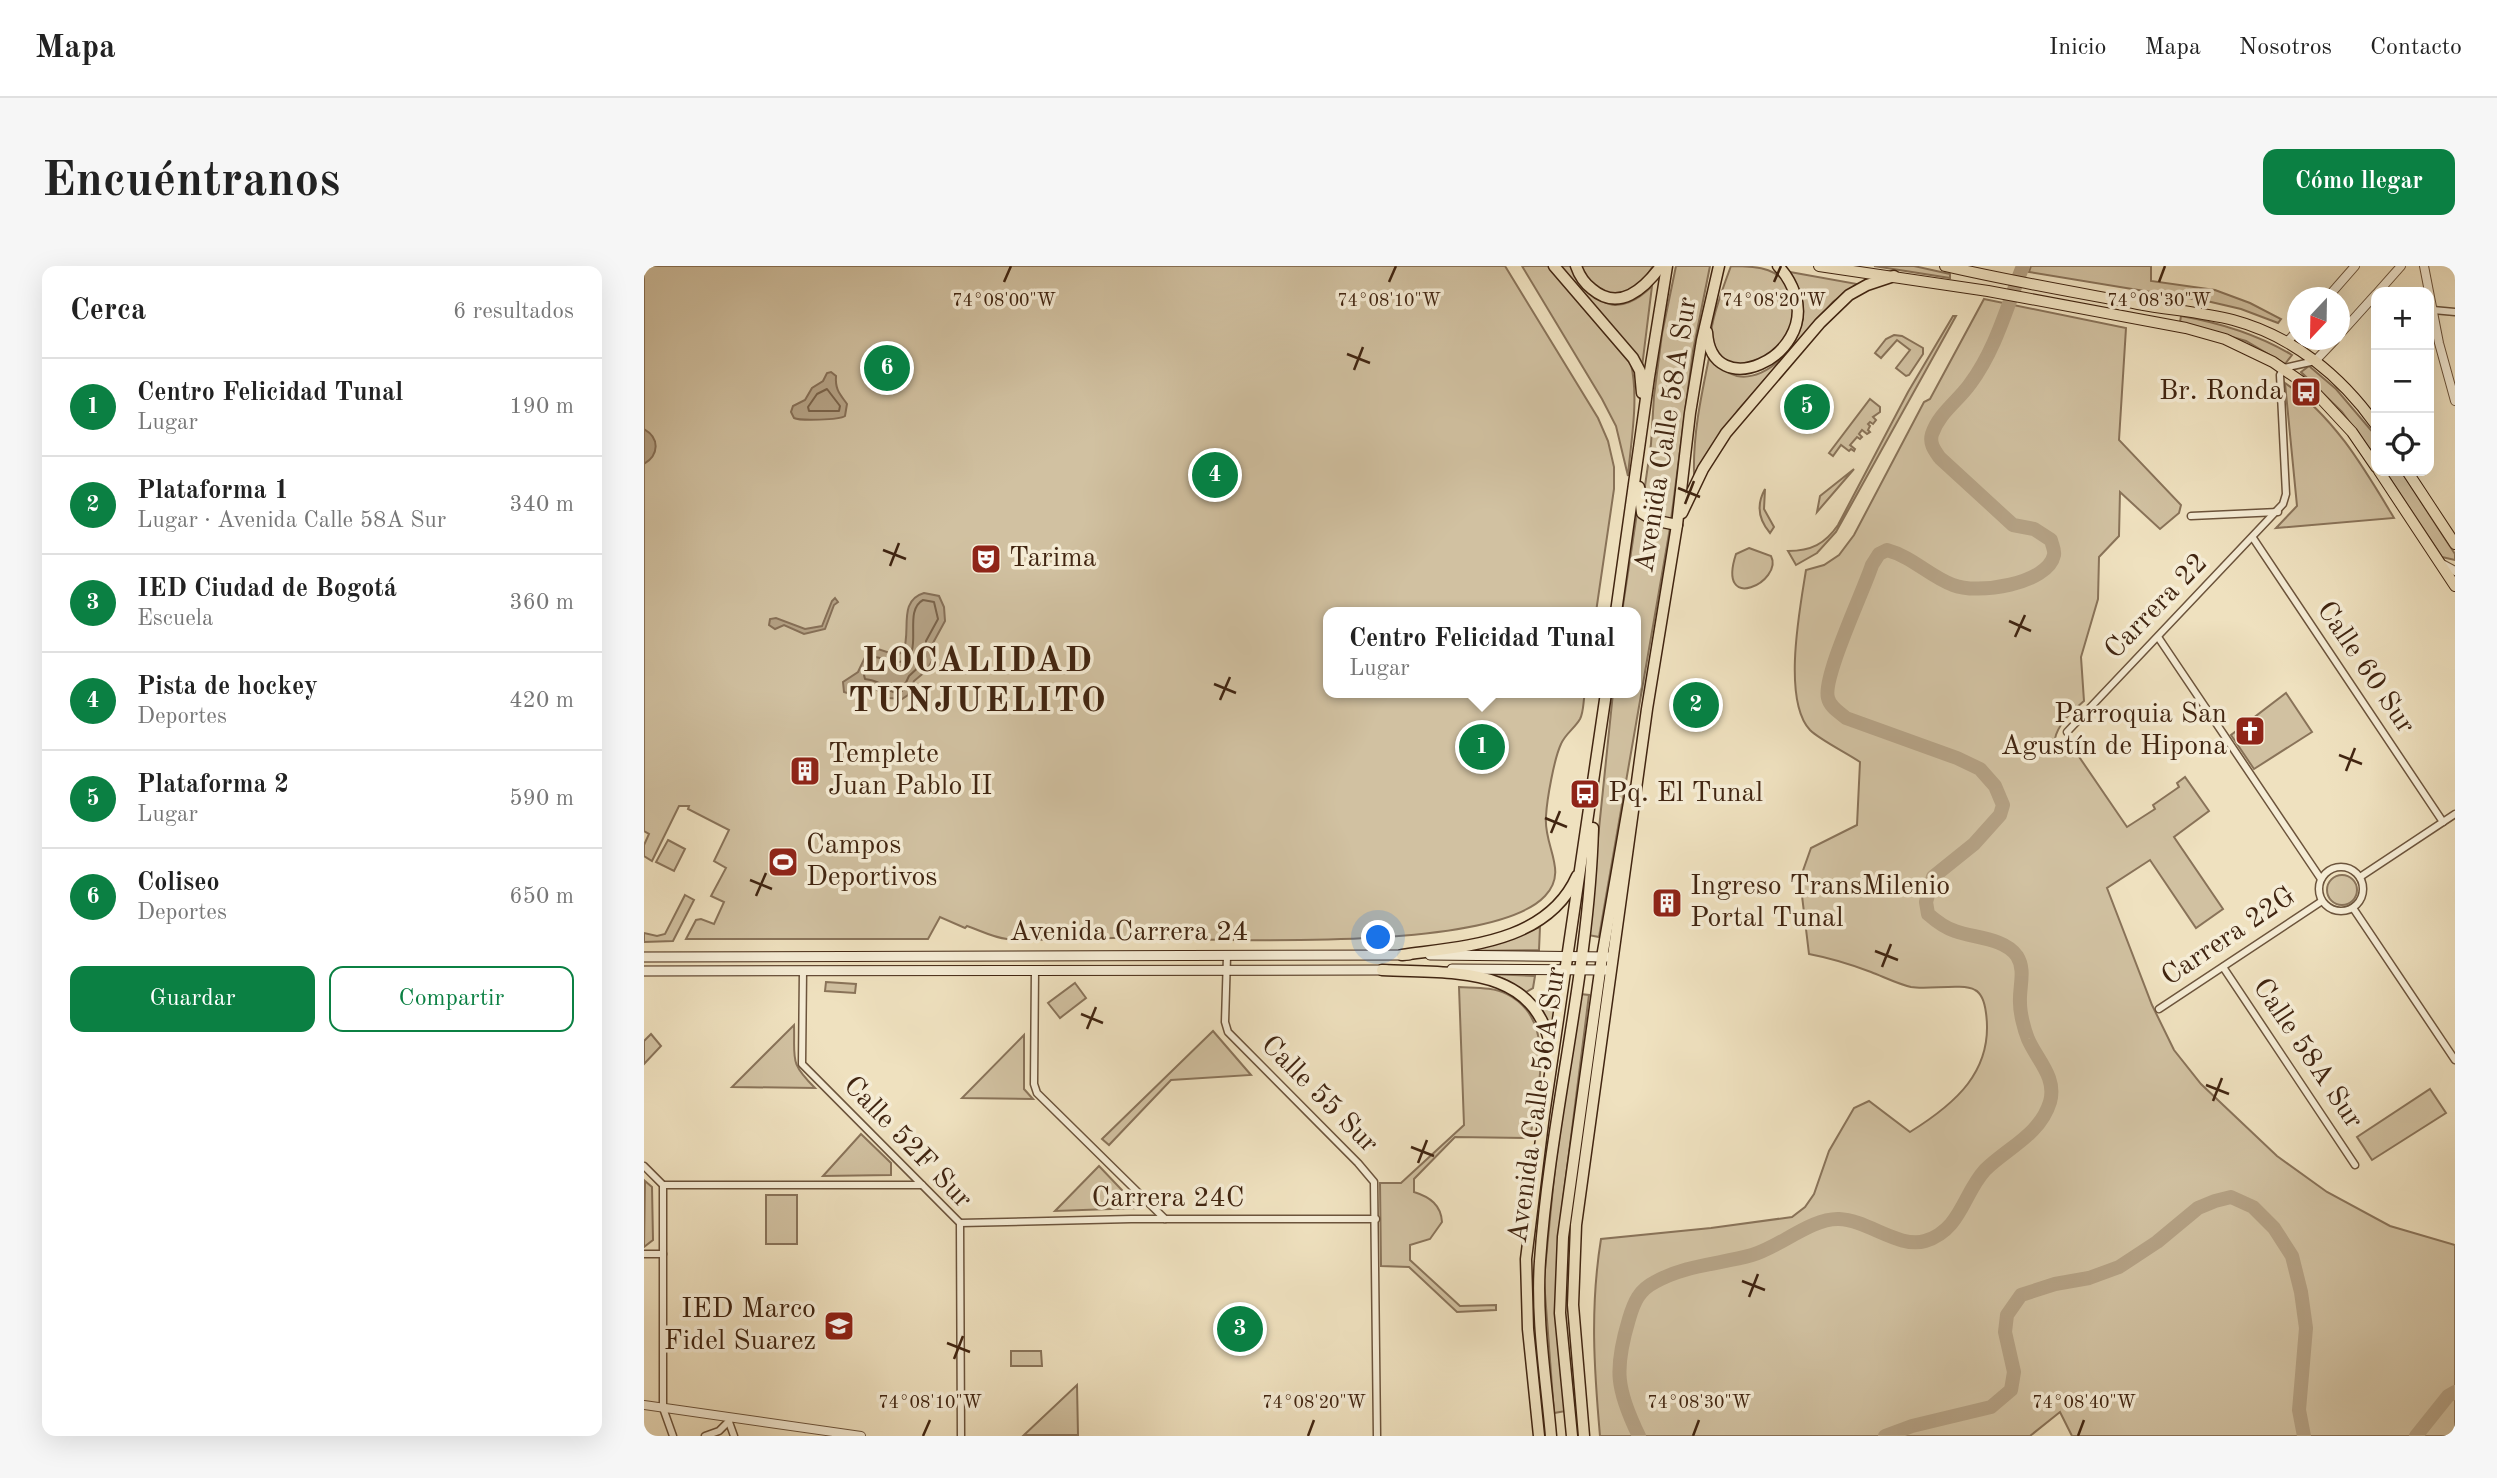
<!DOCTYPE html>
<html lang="es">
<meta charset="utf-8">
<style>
body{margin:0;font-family:"Old Standard TT",serif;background:#f6f6f6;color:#222}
.controls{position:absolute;right:21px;top:21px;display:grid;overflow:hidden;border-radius:14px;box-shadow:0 7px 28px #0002}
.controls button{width:63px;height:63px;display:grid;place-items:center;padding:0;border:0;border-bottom:2px solid #e0e0e0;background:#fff;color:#222;font:35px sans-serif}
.compass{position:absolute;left:1643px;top:21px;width:63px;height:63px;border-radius:50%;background:#fff;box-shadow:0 7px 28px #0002;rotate:202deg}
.you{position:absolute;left:735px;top:672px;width:24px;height:24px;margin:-18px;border:5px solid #fff;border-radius:50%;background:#1a73e8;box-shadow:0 0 0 10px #1a73e833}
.badge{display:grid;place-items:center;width:46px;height:46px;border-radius:50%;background:#0b8043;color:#fff;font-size:23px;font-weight:700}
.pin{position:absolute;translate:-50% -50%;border:4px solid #fff;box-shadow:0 2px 7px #0006}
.popup{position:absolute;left:679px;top:341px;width:318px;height:91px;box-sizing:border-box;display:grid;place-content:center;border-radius:14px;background:#fff;filter:drop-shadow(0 2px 5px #0005);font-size:23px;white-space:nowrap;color:#767676}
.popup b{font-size:26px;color:#222}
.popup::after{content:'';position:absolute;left:50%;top:100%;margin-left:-14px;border:14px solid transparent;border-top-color:#fff}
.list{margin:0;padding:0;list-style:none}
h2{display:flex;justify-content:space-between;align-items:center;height:91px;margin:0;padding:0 28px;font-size:30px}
h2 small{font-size:23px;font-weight:400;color:#767676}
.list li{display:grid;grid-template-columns:46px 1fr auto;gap:21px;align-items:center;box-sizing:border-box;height:98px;padding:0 28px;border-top:2px solid #e0e0e0}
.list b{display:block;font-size:26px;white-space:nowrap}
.list p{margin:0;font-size:23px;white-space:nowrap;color:#767676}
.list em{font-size:23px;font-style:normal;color:#767676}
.actions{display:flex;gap:14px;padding:21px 28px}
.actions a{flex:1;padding:16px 0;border:2px solid #0b8043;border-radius:14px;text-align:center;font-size:24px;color:#0b8043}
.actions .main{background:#0b8043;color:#fff}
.icon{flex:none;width:38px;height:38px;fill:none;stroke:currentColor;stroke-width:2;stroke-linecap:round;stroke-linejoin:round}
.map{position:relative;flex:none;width:1811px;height:1170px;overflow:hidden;border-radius:14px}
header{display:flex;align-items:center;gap:42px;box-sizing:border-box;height:98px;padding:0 35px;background:#fff;border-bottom:2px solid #e0e0e0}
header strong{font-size:33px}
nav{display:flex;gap:38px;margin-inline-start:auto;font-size:24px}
.intro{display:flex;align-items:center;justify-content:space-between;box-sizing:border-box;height:168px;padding:0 42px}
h1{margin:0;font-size:49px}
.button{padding:18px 32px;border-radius:14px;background:#0b8043;color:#fff;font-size:24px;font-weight:700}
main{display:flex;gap:42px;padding:0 42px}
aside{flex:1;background:#fff;border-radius:14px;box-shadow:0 7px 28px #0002}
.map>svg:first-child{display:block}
</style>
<header>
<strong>Mapa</strong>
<nav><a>Inicio</a><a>Mapa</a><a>Nosotros</a><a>Contacto</a></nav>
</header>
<div class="intro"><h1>Encuéntranos</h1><a class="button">Cómo llegar</a></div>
<main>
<aside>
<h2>Cerca<small>6 resultados</small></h2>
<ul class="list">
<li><span class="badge">1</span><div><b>Centro Felicidad Tunal</b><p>Lugar</p></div><em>190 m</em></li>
<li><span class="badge">2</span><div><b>Plataforma 1</b><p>Lugar · Avenida Calle 58A Sur</p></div><em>340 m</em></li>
<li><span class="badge">3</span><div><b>IED Ciudad de Bogotá</b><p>Escuela</p></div><em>360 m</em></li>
<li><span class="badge">4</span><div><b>Pista de hockey</b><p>Deportes</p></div><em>420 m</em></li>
<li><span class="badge">5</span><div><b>Plataforma 2</b><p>Lugar</p></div><em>590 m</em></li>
<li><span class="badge">6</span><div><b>Coliseo</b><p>Deportes</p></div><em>650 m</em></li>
</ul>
<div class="actions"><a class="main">Guardar</a><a>Compartir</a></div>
</aside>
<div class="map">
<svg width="1811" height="1170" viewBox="0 0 1811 1170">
<rect width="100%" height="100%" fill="#efe1bf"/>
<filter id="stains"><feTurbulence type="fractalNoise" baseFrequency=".00286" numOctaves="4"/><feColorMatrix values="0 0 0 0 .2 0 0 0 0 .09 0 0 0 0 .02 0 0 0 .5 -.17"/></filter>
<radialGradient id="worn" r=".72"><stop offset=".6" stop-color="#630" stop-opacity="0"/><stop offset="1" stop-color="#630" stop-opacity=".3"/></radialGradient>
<g fill="#d1c1a1" stroke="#897359" stroke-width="2">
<path d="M0,0H861L954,152L964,175L970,201V223L952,346H684V427H941C939,435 940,445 936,453C931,462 921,468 917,478C910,493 903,533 902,550C899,580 925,605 901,630C847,688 563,673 480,672C441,671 401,676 363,673C350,672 335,664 323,660L321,662L296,651L284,673H42L52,654L57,653L70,658L80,636L67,630L82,602L70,595L85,564L44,543L45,540H35L8,595L0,590V579L5,568L0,565Z"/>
<path d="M878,0H904L987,98C995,133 987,174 984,210L972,160L958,133Z"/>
<path d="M916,0H928C936,9 949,29 958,35C976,46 996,32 1008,20L998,101Z"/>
<path d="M936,0H1009C989,34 953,40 936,0Z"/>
<polygon points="1032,0 1066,0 1049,85 1027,254 1010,252 1002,245 999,234 1007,178 1010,130 1018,68"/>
<path d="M1087,0C1111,0 1142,1 1147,31C1149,43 1152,57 1146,68C1143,72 1138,77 1134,80C1116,98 1088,110 1072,83C1070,81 1067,76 1067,73C1065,58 1081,16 1087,0Z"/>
<polygon points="1230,0 1270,0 1306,8 1306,12"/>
<polygon points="1387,0 1507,0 1507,15 1571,24 1606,37 1637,53 1634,57 1597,43 1567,36 1385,6"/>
<path d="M1146,6L1213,18L1189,36L1094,144L1050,208C1049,168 1057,131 1065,92C1074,100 1082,107 1093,110C1125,116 1158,77 1159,48C1160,33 1153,18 1146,6Z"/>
<path d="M1340,33L1482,62L1475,174L1537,239L1535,247L1516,263L1476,226L1475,270L1455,291L1454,333L1437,391L1440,435C1425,448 1403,467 1413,489L1427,479L1483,561L1511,543L1509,539L1535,521L1533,517L1541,511L1565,545L1530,571L1579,643L1552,662L1506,594L1463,622L1508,739L1530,784L1557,818L1633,890L1683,926L1746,960L1811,979V1170H1428L1416,1146L1386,1170H956C950,1102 946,1041 957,973L1067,962L1148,951L1161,941L1170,928L1185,885L1210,842L1225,835L1266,866C1311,838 1350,805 1342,747C1341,739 1339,728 1331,724C1319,717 1284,724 1267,721C1254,718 1240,711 1227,706C1206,698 1186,692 1165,688L1156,613L1167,582L1213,559L1216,496C1203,487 1176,474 1166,464C1138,434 1156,342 1162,304L1180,299L1195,289L1210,269L1280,136L1286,133Z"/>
<path d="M1309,50H1312L1192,266L1173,287L1152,299L1144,285C1167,285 1181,278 1194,259L1264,126Z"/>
<path d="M1537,50C1577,57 1613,68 1648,89L1641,98L1602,75L1536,56Z"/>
<polygon points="1250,69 1258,70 1279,82 1279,88 1265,109 1262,110 1252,102 1266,84 1253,74 1237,92 1231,87 1242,73"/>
<polygon points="1665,100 1692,123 1732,170 1732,192 1698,146 1657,106"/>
<path d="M1641,117C1690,150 1720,202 1750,252L1632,262L1653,240Z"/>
<polygon points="1226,133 1236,141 1236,146 1229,151 1232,154 1229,158 1226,156 1224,158 1226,160 1224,164 1226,166 1223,168 1218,164 1215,168 1218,171 1216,173 1213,171 1206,179 1211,183 1210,185 1207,183 1205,185 1197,179 1189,190 1185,187"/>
<polygon points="1210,203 1173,246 1176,230"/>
<polygon points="1741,205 1757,205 1811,288 1811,294 1798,291"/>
<path d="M1121,223L1120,243L1130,261L1126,267C1114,253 1112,239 1121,223Z"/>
<polygon points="993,247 1001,255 1026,262 955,671 944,669 969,427 992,427 992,346 978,346"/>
<path d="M1105,282L1127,290C1140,315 1072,349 1092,288Z"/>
<polygon points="1642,427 1668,466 1610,503 1587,469"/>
<polygon points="24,574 41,583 30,605 12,596"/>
<circle cx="1698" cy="624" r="15"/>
<polygon points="41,629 50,634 29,675 0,676 0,667 13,670 21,668"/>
<polygon points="896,661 895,684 816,685 860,675"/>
<polygon points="845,708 891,710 889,722 882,726 860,713"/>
<polygon points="182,716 212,718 211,727 181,725"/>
<polygon points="431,717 442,732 416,752 404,737"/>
<path d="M815,721C831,722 849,721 863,728C915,754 893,828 886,872L811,871L770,913V926C786,931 797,939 798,956L786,973L766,979V994L816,1040L852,1039V1044L813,1046L765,1001L737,1000L736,917H757L820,859Z"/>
<polygon points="936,728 945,729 916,958 922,1145 910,1147 900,1014 911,901"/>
<polygon points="896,733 913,735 908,769 903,754 892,736"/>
<path d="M150,759C151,794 145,796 171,822L88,821Z"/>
<polygon points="569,765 607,809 527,814 465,879 458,873"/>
<polygon points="7,768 17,780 0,798 0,775"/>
<polygon points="380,769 380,823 389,833 318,832"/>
<polygon points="1786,823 1802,847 1728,894 1713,871"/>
<polygon points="217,868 247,897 247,909 179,910"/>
<polygon points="455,900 495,942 411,945"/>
<polygon points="1,915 8,921 9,974 0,981"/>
<rect x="122" y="929" width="31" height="49"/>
<polygon points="367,1085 397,1085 398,1100 367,1100"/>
<polygon points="433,1119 434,1169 380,1169"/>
</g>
<g fill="#b4a184" stroke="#866f56" stroke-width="2">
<path d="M187,106L192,110C191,124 196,128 203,138L201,150C195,154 156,155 150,152L147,146L149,140L161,134L168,122L179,115L183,107Z"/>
<path d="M0,163C16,172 15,189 0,198Z"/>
<path d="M280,327L295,330L300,341L301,355L289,377V393L283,404L270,415L264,429L258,433L244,432L229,421L209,429L200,426L199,416L214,406L223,387L234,383L252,389L259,386C268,366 253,335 280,327Z"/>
<polygon points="191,332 194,336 190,339 181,363 160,368 140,359 131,363 125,359 126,353 132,352 161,363 178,360 188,335"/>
</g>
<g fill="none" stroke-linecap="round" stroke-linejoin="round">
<g stroke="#7a634a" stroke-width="2">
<polygon points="183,123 196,140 195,145 165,145 164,141 173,128"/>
<path d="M279,334L290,336L294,353L282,375V390L279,397L265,410L258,425L254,427C240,426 241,415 221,413L220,409L229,391C238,390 246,398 255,396C283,391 257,346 279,334Z"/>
</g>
<g stroke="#b4a184" stroke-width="14">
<path d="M995,1170C972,1123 970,1103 985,1053C990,1036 995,1024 1011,1016C1041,999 1076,998 1108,989C1136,981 1167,952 1195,953C1223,954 1256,983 1281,975C1317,964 1319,928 1341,904C1363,882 1396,869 1406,836C1413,811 1393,794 1384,773C1380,763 1376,747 1376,737C1375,721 1382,704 1373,690C1361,672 1330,672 1311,665C1301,662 1292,655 1284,648L1282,636L1289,611L1330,578L1356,549L1359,539L1351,520L1336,503L1313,492L1202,452C1195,446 1186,441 1184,432C1178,412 1220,324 1228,299L1235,288L1243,284C1269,291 1285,310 1309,319C1333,329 1404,318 1410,289C1411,284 1408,279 1407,274L1390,263L1369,259L1296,192C1291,185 1285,178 1288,168C1295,147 1314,135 1326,118C1352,83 1363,40 1379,0"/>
<polyline points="1241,1170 1268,1160 1347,1141 1367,1124 1370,1106 1361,1066 1363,1049 1377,1029 1411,1018 1445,1012 1475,1001 1513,976 1554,942 1571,935 1587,931 1609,941 1630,962 1648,990 1657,1026 1662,1062 1655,1144 1660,1170"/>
<polyline points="1772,1170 1804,1130 1811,1126"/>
</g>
<g stroke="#6c543c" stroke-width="9">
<g id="minor">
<polyline points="1789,44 1811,46"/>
<polyline points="1547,250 1634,246"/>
<polyline points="1609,272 1799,556"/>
<polyline points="1514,371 1677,613"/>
<polyline points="1423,466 1639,238 1642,228 1636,109 1640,102 1671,95"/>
<circle cx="1697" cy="623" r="22"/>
<polyline points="1716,611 1811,548"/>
<polyline points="1709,642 1811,794"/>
<polyline points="583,690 581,756 584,766 714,897 730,916 733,1170"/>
<polyline points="1579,701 1711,899"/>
<polyline points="391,704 390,818 393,827 521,953"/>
<polyline points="159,705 158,798 316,957 317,1170"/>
<polyline points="1515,743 1678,635"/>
<polyline points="0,900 19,919 19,1142 29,1170"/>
<polyline points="19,919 278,919"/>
<polyline points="316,957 487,953 732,953"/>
<polyline points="0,988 19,988"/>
<polyline points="85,1156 90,1170"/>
<polyline points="61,1170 75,1165 85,1155"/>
</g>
</g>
<g stroke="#6c543c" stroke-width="10">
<g id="tertiary">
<polyline points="1780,0 1795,77 1811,135"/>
<polyline points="1734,26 1757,0"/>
<polyline points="1683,32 1711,0"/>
<polyline points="1696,68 1732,28"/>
<polyline points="1643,76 1654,64"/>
<polyline points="1671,95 1691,74"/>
<polyline points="1798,298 1811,305"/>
<polyline points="0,1139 217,1170"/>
</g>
</g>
<g stroke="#412511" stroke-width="11">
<g id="secondary">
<polyline points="786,689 964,691"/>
<polyline points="0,691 765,689"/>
<polyline points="808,703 962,704"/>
<polyline points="0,705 742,704"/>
</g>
</g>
<g stroke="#412511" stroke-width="12">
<g id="primary">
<polyline points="1175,0 1344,25 1542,62 1581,73 1629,96 1668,123 1708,166 1732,201"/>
<path d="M1301,0C1365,15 1430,26 1494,38C1526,44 1558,46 1589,54C1649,70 1697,110 1732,159"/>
<polyline points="1735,205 1811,320"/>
<polyline points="1763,205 1811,278"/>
</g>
</g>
<g stroke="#412511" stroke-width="13">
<g id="trunk">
<polyline points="910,0 989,92 996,105 998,127"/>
<path d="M932,0C935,9 940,17 948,23C975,46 1000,23 1017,0"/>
<path d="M1063,66C1067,138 1172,92 1151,28C1147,17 1142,8 1134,0"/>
<polyline points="995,221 998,247 1009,254 1033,259"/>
<polyline points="1038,247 1059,203 1082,167 1176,57 1205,29 1223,19 1250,10"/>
<polyline points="972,346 1005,111 1023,0"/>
<path d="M758,689C821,680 903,677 933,610"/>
<path d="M738,704C805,708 892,697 907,783"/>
<polyline points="895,1170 884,1063 882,993 900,849 962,427"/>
<path d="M907,1170C902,1112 892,1053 896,995C906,850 945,708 949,562"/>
<polyline points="928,1170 916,1047 919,971 958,691 987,525"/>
<polyline points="940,1170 929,1039 932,959 1003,443 1033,259 1046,147 1058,74 1075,0"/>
</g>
</g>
<use href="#minor" stroke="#f5ecd5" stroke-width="6"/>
<use href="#tertiary" stroke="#f5ecd5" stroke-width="8"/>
<use href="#secondary" stroke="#f5ecd5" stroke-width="9"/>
<use href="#primary" stroke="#efe1bf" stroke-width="10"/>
<use href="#trunk" stroke="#efe1bf" stroke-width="10"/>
</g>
<path fill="none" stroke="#412511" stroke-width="2.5" d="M360,16L367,0M745,16L752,0M1130,16L1137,0M1515,16L1521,0M703,88L726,97M710,104L719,81M1034,222L1056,231M1041,238L1050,215M239,284L262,293M246,300L255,277M1365,355L1387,365M1371,371L1381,349M570,418L592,427M576,434L586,411M1695,489L1718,498M1702,505L1711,482M901,552L923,561M907,567L916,545M106,614L128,623M112,630L122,607M1231,685L1254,694M1238,701L1247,678M437,748L459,757M443,763L452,741M1562,819L1585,828M1569,835L1578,812M767,881L790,890M774,897L783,874M1098,1015L1121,1024M1105,1031L1114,1008M303,1077L326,1086M310,1093L319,1070M279,1170L286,1154M664,1170L670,1154M1049,1170L1055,1154M1434,1170L1440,1154"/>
<defs>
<g id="bus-square" transform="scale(1.575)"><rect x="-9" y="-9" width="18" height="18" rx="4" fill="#8f2418" stroke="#f5ecd5"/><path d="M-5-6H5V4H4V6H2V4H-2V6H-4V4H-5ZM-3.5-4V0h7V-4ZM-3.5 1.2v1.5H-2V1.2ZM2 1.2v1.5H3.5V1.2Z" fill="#fff"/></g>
<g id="theatre-square" transform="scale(1.575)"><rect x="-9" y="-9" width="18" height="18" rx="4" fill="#8f2418" stroke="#f5ecd5"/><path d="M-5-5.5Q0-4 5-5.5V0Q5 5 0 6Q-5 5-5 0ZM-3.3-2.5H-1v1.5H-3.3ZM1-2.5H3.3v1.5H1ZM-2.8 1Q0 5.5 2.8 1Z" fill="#fff"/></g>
<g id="church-square" transform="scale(1.575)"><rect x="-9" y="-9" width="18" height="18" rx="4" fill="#8f2418" stroke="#f5ecd5"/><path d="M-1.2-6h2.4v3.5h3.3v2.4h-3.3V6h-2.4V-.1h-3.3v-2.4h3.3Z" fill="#fff"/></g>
<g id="building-square" transform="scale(1.575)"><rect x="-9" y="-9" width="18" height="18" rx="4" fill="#8f2418" stroke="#f5ecd5"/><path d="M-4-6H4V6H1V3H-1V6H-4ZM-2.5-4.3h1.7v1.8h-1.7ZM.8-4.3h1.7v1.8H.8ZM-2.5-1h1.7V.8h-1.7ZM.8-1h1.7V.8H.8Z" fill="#fff"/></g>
<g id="stadium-square" transform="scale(1.575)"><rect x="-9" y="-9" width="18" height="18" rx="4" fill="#8f2418" stroke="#f5ecd5"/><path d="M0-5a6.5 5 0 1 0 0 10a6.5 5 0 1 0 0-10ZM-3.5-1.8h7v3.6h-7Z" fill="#fff"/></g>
<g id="school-square" transform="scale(1.575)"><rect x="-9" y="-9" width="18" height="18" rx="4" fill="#8f2418" stroke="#f5ecd5"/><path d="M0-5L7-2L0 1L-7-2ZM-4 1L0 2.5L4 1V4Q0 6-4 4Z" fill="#fff"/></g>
</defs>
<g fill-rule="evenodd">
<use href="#bus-square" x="1662" y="126"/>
<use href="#theatre-square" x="342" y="293"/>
<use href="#church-square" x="1606" y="465"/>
<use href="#building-square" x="161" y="505"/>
<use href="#bus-square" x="941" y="528"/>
<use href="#stadium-square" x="139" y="596"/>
<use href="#building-square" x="1023" y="637"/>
<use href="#school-square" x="195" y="1060"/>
</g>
<g text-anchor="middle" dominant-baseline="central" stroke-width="7" stroke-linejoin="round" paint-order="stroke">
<g font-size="28" fill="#412511" stroke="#f5ecd5" text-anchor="start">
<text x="1639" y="126" text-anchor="end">Br. Ronda</text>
<text x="365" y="293">Tarima</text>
<text x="1583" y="449" text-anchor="end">Parroquia San<tspan x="1583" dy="32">Agustín de Hipona</tspan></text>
<text x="184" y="489">Templete<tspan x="184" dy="32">Juan Pablo II</tspan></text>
<text x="964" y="528">Pq. El Tunal</text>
<text x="162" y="580">Campos<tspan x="162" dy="32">Deportivos</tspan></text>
<text x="1046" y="621">Ingreso TransMilenio<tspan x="1046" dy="32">Portal Tunal</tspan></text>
<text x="172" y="1044" text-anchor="end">IED Marco<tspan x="172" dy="32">Fidel Suarez</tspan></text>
</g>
<g font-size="28" fill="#412511" stroke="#f5ecd5">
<text transform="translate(1023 169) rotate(-81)">Avenida Calle 58A Sur</text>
<text transform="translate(1513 341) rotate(-46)">Carrera 22</text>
<text transform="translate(1721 402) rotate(56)">Calle 60 Sur</text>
<text x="485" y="667">Avenida Carrera 24</text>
<text transform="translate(1585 671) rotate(-34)">Carrera 22G</text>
<text transform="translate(1663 788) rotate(56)">Calle 58A Sur</text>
<text transform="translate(675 829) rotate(45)">Calle 55 Sur</text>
<text transform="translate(894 839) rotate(-82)">Avenida Calle 56A Sur</text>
<text transform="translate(263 877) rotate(46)">Calle 52F Sur</text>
<text x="524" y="933">Carrera 24C</text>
</g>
<g font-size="35" font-weight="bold" letter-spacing="2" fill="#412511" stroke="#f5ecd5">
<text x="334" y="395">LOCALIDAD<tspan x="334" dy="40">TUNJUELITO</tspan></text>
</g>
</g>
<g font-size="18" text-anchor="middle" fill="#412511" stroke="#f5ecd5" stroke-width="7" stroke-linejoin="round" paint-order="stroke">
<text x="360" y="40">74°08'00"W</text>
<text x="745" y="40">74°08'10"W</text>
<text x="1130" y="40">74°08'20"W</text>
<text x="1515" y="40">74°08'30"W</text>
<text x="286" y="1142">74°08'10"W</text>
<text x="670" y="1142">74°08'20"W</text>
<text x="1055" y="1142">74°08'30"W</text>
<text x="1440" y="1142">74°08'40"W</text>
</g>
<rect width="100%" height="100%" filter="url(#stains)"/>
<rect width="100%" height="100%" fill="url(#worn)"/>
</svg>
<div class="controls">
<button>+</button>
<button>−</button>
<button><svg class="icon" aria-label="locate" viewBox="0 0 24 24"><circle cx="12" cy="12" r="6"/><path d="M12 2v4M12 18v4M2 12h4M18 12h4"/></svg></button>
</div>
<svg class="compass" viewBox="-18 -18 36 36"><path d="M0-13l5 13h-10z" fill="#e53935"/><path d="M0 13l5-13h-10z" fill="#767676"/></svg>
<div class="you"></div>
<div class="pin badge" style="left:838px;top:481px">1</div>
<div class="popup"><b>Centro Felicidad Tunal</b>Lugar</div>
<div class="pin badge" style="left:1052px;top:439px">2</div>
<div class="pin badge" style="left:596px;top:1063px">3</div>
<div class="pin badge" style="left:571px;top:209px">4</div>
<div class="pin badge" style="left:1163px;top:141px">5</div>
<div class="pin badge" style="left:243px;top:102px">6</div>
</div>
</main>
